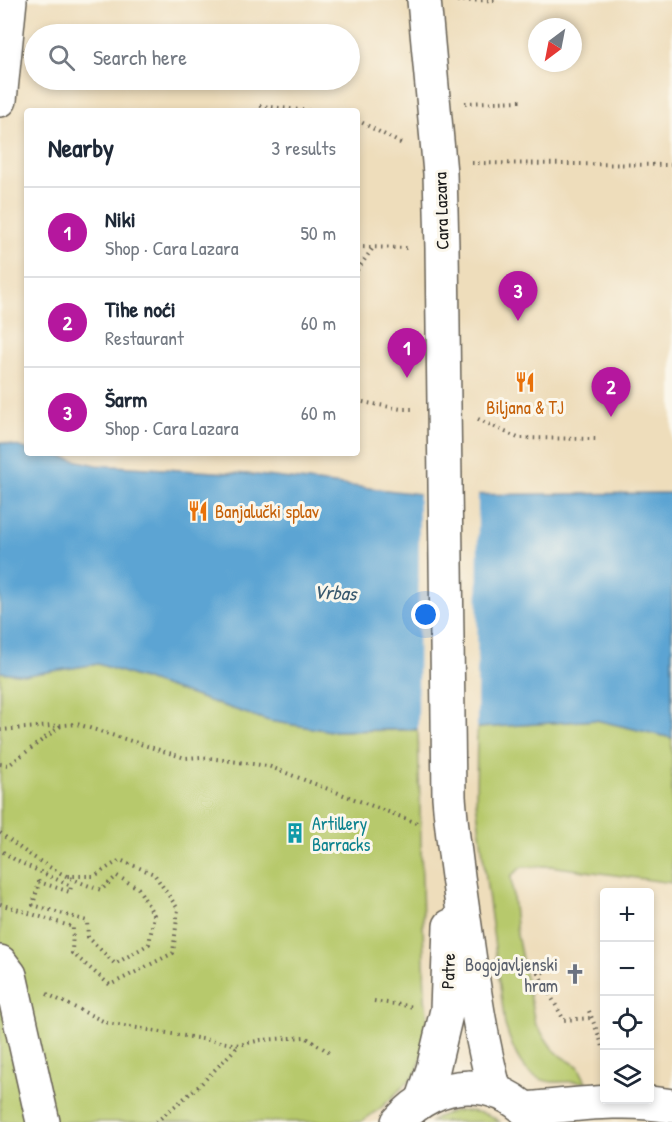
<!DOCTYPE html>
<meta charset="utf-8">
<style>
body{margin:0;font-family:"Patrick Hand",sans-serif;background:#f6f6f7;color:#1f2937}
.controls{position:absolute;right:18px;bottom:18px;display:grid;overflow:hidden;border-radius:6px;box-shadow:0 3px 9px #0003}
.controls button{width:54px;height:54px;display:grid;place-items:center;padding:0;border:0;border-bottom:2px solid #e0e1e3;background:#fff;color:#1f2937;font:30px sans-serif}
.compass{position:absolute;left:528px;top:18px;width:54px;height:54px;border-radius:50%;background:#fff;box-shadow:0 3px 9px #0003;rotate:212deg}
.you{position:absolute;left:426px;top:615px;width:21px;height:21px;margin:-15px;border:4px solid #fff;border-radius:50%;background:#1a73e8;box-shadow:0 0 0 9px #1a73e833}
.badge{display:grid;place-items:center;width:39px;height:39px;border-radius:50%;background:#b5179e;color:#fff;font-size:20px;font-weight:700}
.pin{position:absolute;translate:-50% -50px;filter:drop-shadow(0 2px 3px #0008)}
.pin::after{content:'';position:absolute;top:32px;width:21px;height:18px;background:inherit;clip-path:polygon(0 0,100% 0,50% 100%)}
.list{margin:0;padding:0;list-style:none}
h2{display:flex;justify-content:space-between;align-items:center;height:78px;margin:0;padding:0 24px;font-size:26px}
h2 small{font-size:20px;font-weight:400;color:#747a83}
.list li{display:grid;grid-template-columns:39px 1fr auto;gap:18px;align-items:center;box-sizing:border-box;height:90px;padding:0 24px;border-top:2px solid #e0e1e3}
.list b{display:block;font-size:22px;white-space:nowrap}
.list p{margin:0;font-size:20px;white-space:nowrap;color:#747a83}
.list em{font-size:20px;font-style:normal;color:#747a83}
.icon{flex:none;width:33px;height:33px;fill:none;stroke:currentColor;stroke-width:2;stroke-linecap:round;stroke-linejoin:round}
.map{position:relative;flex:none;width:672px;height:1122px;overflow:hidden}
.search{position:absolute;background:#fff;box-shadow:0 3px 9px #0003;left:24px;top:24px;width:336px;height:66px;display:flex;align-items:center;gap:15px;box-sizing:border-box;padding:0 21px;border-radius:33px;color:#747a83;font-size:22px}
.panel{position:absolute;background:#fff;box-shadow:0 3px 9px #0003;left:24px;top:108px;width:336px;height:348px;border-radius:6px}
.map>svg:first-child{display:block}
</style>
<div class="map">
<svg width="672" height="1122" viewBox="0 0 672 1122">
<rect width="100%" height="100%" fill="#fbf7ec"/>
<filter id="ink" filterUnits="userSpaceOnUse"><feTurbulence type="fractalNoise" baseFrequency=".0167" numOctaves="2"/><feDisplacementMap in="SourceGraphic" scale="12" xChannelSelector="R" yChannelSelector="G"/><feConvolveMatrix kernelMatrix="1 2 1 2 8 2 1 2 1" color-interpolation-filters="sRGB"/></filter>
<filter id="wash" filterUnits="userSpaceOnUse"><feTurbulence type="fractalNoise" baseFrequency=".008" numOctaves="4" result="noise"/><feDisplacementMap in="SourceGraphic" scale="24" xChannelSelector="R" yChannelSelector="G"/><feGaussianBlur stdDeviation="1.35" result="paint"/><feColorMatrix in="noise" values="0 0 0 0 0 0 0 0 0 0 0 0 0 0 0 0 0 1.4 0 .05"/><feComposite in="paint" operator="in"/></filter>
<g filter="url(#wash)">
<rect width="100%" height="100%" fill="#edb"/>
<g fill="#b7c96c" stroke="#6a7244" stroke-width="1.5">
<polygon points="98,664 269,721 331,731 418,730 425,999 430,1032 416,1074 382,1107 361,1122 0,1122 0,672 27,675"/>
<path d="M596,720L672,738V883L550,866L522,867L511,876L517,935L535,1023L552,1048L562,1057L578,1066L586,1082C575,1081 564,1082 553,1082C522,1079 513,1050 505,1025L476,801L477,728Z"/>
<path d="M455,1111C472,1111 487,1111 500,1122H431L437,1117Z"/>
</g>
<polygon fill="#5ca4d3" stroke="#3c6078" stroke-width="1.5" points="0,442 27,449 27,453 44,453 97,465 248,474 429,495 672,493 672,738 596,720 477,728 331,731 269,721 98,664 27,675 0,672"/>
<polygon fill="#edb" points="419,491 478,492 477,731 418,733"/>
</g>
<g filter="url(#ink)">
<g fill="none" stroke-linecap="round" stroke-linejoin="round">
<g stroke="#666054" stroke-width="36">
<g id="minor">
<path d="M424,0L440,173L442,248L449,797C453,848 461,897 468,947C475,996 482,1044 495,1091"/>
<polyline points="0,100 10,0"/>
<polyline points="0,962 10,975 43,1122"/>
<polyline points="423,1099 433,1069 447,1010 450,926"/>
<path d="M525,1109C574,1105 624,1097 672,1106"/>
<path d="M398,1122C436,1077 499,1074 537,1122"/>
</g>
</g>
<g stroke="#666054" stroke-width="4" stroke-dasharray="1.5 4.5" stroke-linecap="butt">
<polyline points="457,1 495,0"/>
<polyline points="465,103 521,101"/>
<polyline points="260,106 311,111"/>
<polyline points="357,120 404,145"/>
<polyline points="472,163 672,165"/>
<polyline points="357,247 410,248"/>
<polyline points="357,270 373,248"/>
<polyline points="357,401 401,409 413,409"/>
<polyline points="478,419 518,438 596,439"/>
<polyline points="0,730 77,724 185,758 201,757 268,766 417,823"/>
<polyline points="0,764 9,765 62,725"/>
<path d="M0,833C31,857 63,878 101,890L117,876L138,888L154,915L149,944L115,964L88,937L87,921L33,905L39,882L70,892L71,886L17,861L0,850"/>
<polyline points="0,904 73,927 72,953 110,985 173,953 178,909 154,874 120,860 94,876 66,876"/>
<polyline points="544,972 538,973 564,1020 591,1018"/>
<polyline points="47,994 107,1023 239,1045 261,1040 305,1037 332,1054"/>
<polyline points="374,1001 415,1007"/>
<polyline points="589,1011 604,1049"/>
<polyline points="156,1122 200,1085 239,1045"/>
</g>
<use href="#minor" stroke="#fff" stroke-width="33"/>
</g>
</g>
<defs>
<g id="restaurant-bare" transform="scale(1.62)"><path d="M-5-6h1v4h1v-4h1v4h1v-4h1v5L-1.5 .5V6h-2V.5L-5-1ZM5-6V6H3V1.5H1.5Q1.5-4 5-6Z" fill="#e8710a" stroke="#fbf7ec" stroke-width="2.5" paint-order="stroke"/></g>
<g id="building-bare" transform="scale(1.62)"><path d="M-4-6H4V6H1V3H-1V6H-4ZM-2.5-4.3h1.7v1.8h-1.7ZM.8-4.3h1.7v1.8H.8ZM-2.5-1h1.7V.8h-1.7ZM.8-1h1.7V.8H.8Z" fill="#0f9aa8" stroke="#fbf7ec" stroke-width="2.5" paint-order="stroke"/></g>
<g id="church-bare" transform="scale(1.62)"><path d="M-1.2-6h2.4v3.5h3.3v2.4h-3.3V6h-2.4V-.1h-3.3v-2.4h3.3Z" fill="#6b7280" stroke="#fbf7ec" stroke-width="2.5" paint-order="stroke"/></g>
</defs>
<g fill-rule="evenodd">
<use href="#restaurant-bare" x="525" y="382"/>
<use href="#restaurant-bare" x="198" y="511"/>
<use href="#building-bare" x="295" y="833"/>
<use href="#church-bare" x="575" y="974"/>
</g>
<g text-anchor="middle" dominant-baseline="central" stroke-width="6" stroke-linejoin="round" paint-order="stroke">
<g font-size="18" fill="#1c1c1c" stroke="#fbf7ec">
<text transform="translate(441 211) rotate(-92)">Cara Lazara</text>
<text transform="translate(448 971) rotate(-88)">Patre</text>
</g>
<g font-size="18" fill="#c56008" stroke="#fbf7ec">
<text x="525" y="407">Biljana &amp; TJ</text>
<text x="215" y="511" text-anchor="start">Banjalučki splav</text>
</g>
<g font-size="18" fill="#0d838f" stroke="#fbf7ec" text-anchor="start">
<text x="312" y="823">Artillery<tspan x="312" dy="21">Barracks</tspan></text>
</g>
<g font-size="18" fill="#5b616d" stroke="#fbf7ec" text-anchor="end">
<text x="558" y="964">Bogojavljenski<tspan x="558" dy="21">hram</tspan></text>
</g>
<g font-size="20" font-style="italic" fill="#39596e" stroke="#fbf7ec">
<text transform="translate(335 592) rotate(3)">Vrbas</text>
</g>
</g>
</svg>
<div class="controls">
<button>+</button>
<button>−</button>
<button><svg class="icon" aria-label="locate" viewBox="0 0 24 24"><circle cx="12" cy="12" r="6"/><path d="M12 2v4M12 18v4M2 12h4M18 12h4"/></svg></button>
<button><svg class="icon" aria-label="layers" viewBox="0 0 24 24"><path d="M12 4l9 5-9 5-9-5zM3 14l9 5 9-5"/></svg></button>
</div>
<svg class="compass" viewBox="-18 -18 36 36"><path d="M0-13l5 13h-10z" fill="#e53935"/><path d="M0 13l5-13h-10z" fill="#747a83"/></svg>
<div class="you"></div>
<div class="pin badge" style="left:407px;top:378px">1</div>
<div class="pin badge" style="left:611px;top:417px">2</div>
<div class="pin badge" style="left:518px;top:321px">3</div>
<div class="search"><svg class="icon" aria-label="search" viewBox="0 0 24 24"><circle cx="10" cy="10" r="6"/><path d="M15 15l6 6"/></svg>Search here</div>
<section class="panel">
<h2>Nearby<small>3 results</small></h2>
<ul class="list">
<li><span class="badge">1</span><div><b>Niki</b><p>Shop · Cara Lazara</p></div><em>50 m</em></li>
<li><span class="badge">2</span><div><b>Tihe noći</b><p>Restaurant</p></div><em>60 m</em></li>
<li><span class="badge">3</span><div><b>Šarm</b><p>Shop · Cara Lazara</p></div><em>60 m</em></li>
</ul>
</section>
</div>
